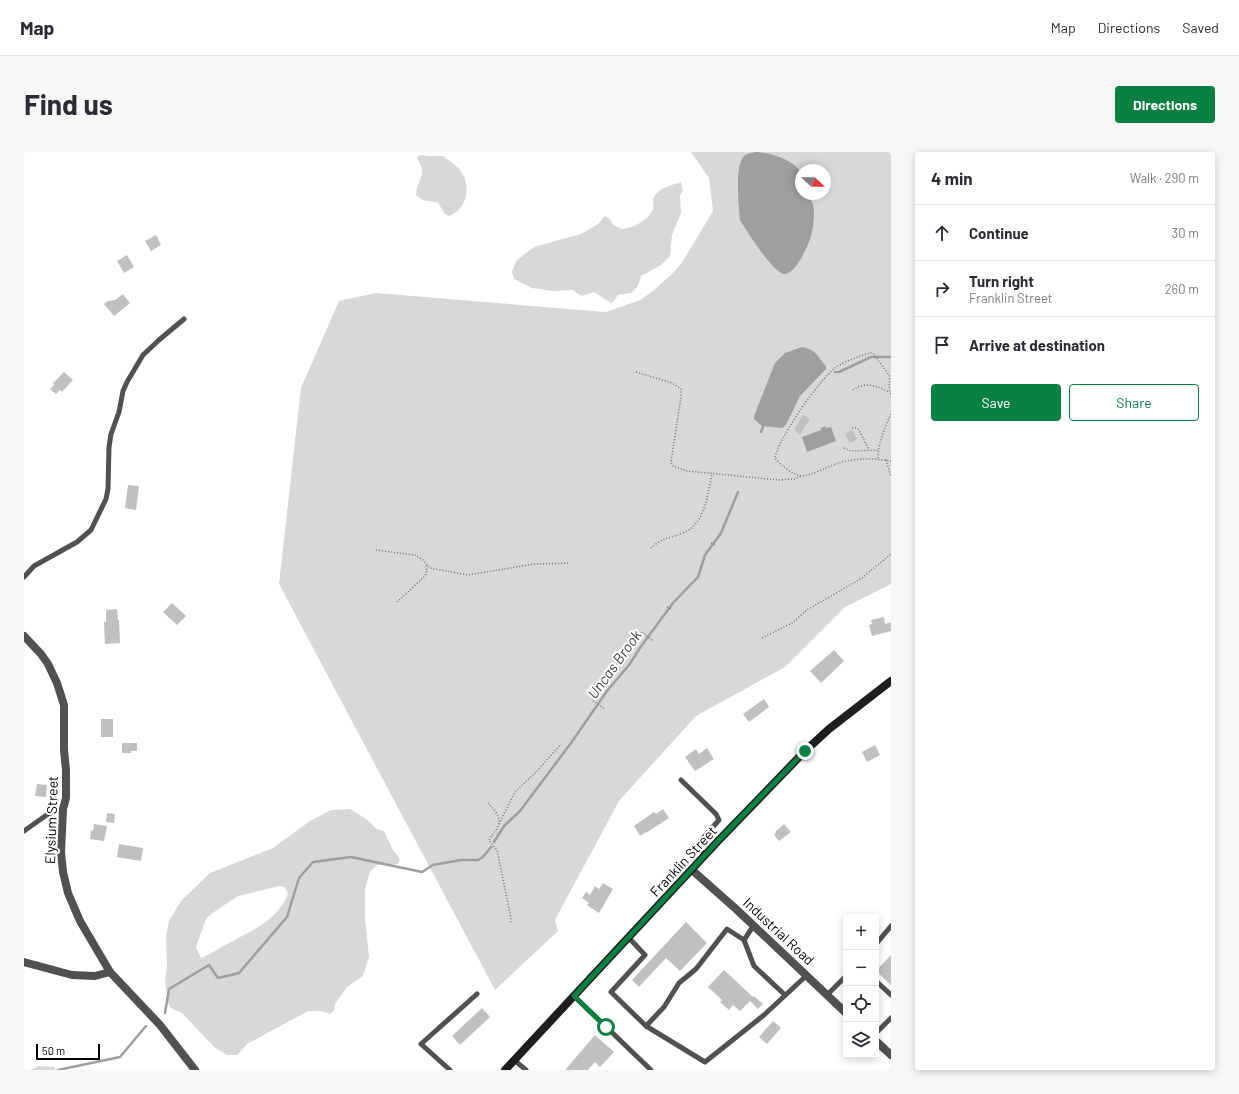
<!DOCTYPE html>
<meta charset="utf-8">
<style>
body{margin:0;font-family:Barlow,sans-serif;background:#f7f7f7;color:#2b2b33}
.controls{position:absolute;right:12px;bottom:12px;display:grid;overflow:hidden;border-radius:4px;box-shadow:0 2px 10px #0003}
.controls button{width:36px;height:36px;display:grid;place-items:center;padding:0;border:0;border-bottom:1px solid #e1e1e2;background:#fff;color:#2b2b33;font:20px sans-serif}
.compass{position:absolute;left:771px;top:12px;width:36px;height:36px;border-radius:50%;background:#fff;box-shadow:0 2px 10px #0003;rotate:112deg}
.scale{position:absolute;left:12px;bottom:10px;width:64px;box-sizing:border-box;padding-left:4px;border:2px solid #000;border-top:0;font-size:11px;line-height:14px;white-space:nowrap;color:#000;-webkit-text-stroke:3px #fff;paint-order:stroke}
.stop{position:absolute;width:12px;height:12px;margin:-9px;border:3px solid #0b8043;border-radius:50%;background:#fff}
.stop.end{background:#0b8043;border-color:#fff;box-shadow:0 1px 4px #0008}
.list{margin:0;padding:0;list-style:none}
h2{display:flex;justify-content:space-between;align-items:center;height:52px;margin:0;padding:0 16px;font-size:17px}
h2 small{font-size:13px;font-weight:400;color:#7c7c81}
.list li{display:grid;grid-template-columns:26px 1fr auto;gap:12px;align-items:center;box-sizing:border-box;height:56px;padding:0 16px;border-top:1px solid #e1e1e2}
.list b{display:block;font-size:15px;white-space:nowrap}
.list p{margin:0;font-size:13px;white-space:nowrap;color:#7c7c81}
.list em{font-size:13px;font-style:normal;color:#7c7c81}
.actions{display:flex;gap:8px;padding:12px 16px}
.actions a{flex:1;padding:9px 0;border:1px solid #0b8043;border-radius:4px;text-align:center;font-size:14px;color:#0b8043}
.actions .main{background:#0b8043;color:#fff}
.icon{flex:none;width:22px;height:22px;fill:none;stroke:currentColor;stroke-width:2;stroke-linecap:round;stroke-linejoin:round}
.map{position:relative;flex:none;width:867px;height:918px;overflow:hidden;border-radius:4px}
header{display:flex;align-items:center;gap:24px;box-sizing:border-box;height:56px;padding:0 20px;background:#fff;border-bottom:1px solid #e1e1e2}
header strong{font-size:19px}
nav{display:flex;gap:22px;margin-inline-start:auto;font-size:14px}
.intro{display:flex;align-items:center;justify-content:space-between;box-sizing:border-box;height:96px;padding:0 24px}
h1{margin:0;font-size:28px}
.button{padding:10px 18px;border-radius:4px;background:#0b8043;color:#fff;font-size:14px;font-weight:700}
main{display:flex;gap:24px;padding:0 24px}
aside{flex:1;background:#fff;border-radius:4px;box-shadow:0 2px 10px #0003}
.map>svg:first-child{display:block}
</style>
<header>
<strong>Map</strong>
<nav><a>Map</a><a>Directions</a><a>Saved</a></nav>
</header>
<div class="intro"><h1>Find us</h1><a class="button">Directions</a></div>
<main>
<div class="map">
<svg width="867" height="918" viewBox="0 0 867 918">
<rect width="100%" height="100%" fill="#fff"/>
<g fill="#d8d8d8" fill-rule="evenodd">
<path d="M667,0H867V432L821,455L761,515L672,564L595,649L531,768L534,779L471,838L255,432L277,236L315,149L352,141L582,160L616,148L629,139L648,122L659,109L689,59L685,26ZM777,18H801V42H777Z"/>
<path d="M397,3L404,4H419C425,9 434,14 438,21C447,36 443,57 425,64L421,62L414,51C404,48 400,51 392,43C392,34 399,26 398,17C397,12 394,9 393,5Z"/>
<path d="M657,30L659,38L656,44L657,61L648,83L646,104L637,113L617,124L614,134L607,141L594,143L588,151H587L570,140C559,144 558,146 549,138L529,139L508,136L490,127L488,120L492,109L510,95L557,82L574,72L581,64L586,67L589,73L598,77C609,76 625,68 629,57C630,53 628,48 630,45C634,36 649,33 657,30Z"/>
<path d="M326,657L341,666L353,677L360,679L369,698L376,707L374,712L353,713L346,720L341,737V766L345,805L339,824L323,835L311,852L310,859L306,862L298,859H284L223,892L213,903H203L190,895L158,861L147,856L144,851L141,829L143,815L142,785L145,769L157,749L186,721L249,696L286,669L307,658ZM256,734L261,735L264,742C254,768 227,779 205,791C195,796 186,803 177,806L172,795L182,767L187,762L214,744Z"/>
<polygon points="15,914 31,915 31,918 6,918"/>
</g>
<g fill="#9f9f9f">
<path d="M732,0C744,0 775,9 777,23C778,29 777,36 777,42H784C787,48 790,53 790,59C790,68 789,79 786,87C783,96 771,123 760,122C749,120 726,84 719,73L716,68C715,54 710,15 720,4C723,1 728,1 732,0Z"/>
<path d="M778,195C793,198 793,204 802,214V217L776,244L762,273L758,276L738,274L730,267V264L751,211L761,201Z"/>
<polygon points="801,274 802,276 807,275 812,289 783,300 778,285 797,278 797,276"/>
</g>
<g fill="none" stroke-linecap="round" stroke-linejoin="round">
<g stroke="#9f9f9f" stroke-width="2.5">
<polyline points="811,220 815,220 847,205 867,205"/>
<polyline points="737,280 740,272"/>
<polyline points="470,690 480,674 496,659 547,591 583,539 605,513 618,493 649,451 674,425 681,403 697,381 714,340"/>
<polyline points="141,861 145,837 185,813 194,826 215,821 263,765 275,726 289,710 327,705 398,720 409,713 437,708 454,708 459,705 467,695"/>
<polyline points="34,918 96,905 122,874"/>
</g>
</g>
<g fill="#c0c0c0">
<polygon points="132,83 137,93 127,99 121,89"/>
<polygon points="103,103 110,115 100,121 93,109"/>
<polygon points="99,142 106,151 90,164 80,152 84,149 91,148"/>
<polygon points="40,220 49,228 38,240 36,238 32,242 26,237 30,233 29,231"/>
<polygon points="779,263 786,267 776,283 770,278"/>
<polygon points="828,278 833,287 826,291 821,282"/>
<polygon points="104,333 115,334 112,358 101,356"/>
<polygon points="148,451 162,464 153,473 139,460"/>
<polygon points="93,457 94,468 95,468 96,491 81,492 80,470 82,470 82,458"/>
<polygon points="860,465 861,472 867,470 867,479 848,484 845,473 848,472 847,468"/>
<polygon points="810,498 820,509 797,531 786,519"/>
<polygon points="740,547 745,555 725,570 719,562"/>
<rect x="77" y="567" width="12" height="18"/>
<polygon points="98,591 113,591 113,599 107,599 107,601 98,601"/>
<polygon points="851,593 856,603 843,610 838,600"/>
<polygon points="683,596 690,607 671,619 661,605 672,597 675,602"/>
<polygon points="13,632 23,633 22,645 11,644"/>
<polygon points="639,657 645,666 622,681 622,680 616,684 610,674 630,660 632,662"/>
<polygon points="83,661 91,662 90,671 82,670"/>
<polygon points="70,672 83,674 80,689 66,687 67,678 69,679"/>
<polygon points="760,672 767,680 755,689 750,683 752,681 751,680"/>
<polygon points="95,692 119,696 117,709 93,705"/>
<polygon points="579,731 589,737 575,761 563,753 565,751 558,746 562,740 566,743 571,734 575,737"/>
<polygon points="662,770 683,791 656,819 642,806 615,835 608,828"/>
<polygon points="867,803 867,833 852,819"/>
<polygon points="700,818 729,845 730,844 739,852 734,857 726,849 716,859 709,853 705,858 696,850 698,848 684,835"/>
<polygon points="458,856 466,865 436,893 428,884"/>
<polygon points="749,869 757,876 743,892 735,885"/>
<polygon points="571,883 590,900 576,915 571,910 564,918 541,918"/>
</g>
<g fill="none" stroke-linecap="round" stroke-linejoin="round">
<g stroke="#737373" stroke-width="1.5" stroke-dasharray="1 2" stroke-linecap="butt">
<polyline points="612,220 648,231 657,237 657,245 647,310 649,314 663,319 755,328 770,327 778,324"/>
<path d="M829,238C841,229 853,234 865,240"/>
<path d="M867,242C863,236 867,229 865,223L849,201H845C834,205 821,209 811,216C796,227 753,288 751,306C756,313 770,324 779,324C788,323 803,315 812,312C828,306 851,306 867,309"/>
<polyline points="828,276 832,276 835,278 845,298"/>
<polyline points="820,296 827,299 854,298"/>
<path d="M854,306C854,292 861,275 867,262"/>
<polyline points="862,308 867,325"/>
<polyline points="687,391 692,393"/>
<path d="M627,396C640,384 647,387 661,380C681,371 684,341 688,322"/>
<polyline points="352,398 391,403 399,408 406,416 444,423 510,412 546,411"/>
<polyline points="373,450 400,425 403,419 402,412"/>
<polyline points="643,455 648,457"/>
<polyline points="618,480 629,489"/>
<polyline points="738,486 768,471 783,458 838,426 867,402"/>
<polyline points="569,549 581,557"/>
<path d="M464,651C472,659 479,667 472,678C469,682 466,685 465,689L473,698L487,766V771"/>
<polyline points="475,672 491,640 513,619 537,592"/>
</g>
<g stroke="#515151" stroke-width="5">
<polyline points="0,425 10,414 53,390 67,378 82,347 84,337 85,295 87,282 95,260 99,239 103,230 119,203 135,188 160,167"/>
<polyline points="657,628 692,662 695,668 673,693 681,704"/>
<polyline points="0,679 24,662 39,657"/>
<polyline points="730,773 720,788 730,814 761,843"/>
<polyline points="605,786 621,803 587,840 622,874 681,910 740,863 782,824"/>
<polyline points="852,792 867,774"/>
<polyline points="852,829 867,843"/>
<polyline points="803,843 822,824"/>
<polyline points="550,844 627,918"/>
<polyline points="622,874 640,855 655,831 672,817 703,777 720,788"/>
<polyline points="852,881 867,866"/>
<polyline points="490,908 502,918"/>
<polyline points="426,918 397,892 453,842"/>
</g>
<g stroke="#515151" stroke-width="8">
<polyline points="0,484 17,502 24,512 33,531 40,553 40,598 42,618 42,646 39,657 37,700 39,720 44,741 56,769 86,820 136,873 171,918"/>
<polyline points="668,718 712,757 822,861"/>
<polyline points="0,810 48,823 71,824 86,820"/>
<polyline points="852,889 867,903"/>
</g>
<polyline stroke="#1e1e1e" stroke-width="8" points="481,918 695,688 781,599 805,577 867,529"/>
</g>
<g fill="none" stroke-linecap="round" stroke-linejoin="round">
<polyline stroke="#0b8043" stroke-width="5" points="582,875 550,844 695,688 781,599"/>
</g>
<g text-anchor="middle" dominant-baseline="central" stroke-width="4" stroke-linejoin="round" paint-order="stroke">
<g font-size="14" fill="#000" stroke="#fff">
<text transform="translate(27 668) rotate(-88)">Elysium Street</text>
<text transform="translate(659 709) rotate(-47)">Franklin Street</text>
<text transform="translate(755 779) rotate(43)">Industrial Road</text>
</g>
<g font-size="15" font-style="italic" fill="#404040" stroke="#fff">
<text transform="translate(590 512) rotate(-54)">Uncas Brook</text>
</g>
</g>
</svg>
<div class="controls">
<button>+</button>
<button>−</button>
<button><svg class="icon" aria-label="locate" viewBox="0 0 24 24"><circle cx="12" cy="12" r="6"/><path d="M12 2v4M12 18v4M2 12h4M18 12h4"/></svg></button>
<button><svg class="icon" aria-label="layers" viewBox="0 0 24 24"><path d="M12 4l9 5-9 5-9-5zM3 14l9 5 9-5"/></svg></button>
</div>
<svg class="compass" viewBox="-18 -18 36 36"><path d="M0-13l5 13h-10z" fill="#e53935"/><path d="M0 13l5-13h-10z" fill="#7c7c81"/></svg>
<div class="scale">50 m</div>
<div class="stop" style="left:582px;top:875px"></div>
<div class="stop end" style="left:781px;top:599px"></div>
</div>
<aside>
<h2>4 min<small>Walk · 290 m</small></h2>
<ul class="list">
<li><svg class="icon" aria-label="ahead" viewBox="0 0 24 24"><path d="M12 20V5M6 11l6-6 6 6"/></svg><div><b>Continue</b></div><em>30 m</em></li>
<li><svg class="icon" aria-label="right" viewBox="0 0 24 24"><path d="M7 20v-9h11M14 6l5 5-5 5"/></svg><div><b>Turn right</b><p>Franklin Street</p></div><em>260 m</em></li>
<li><svg class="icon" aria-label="arrive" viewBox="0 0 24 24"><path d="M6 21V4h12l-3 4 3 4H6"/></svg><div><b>Arrive at destination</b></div></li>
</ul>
<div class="actions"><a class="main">Save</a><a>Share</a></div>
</aside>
</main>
